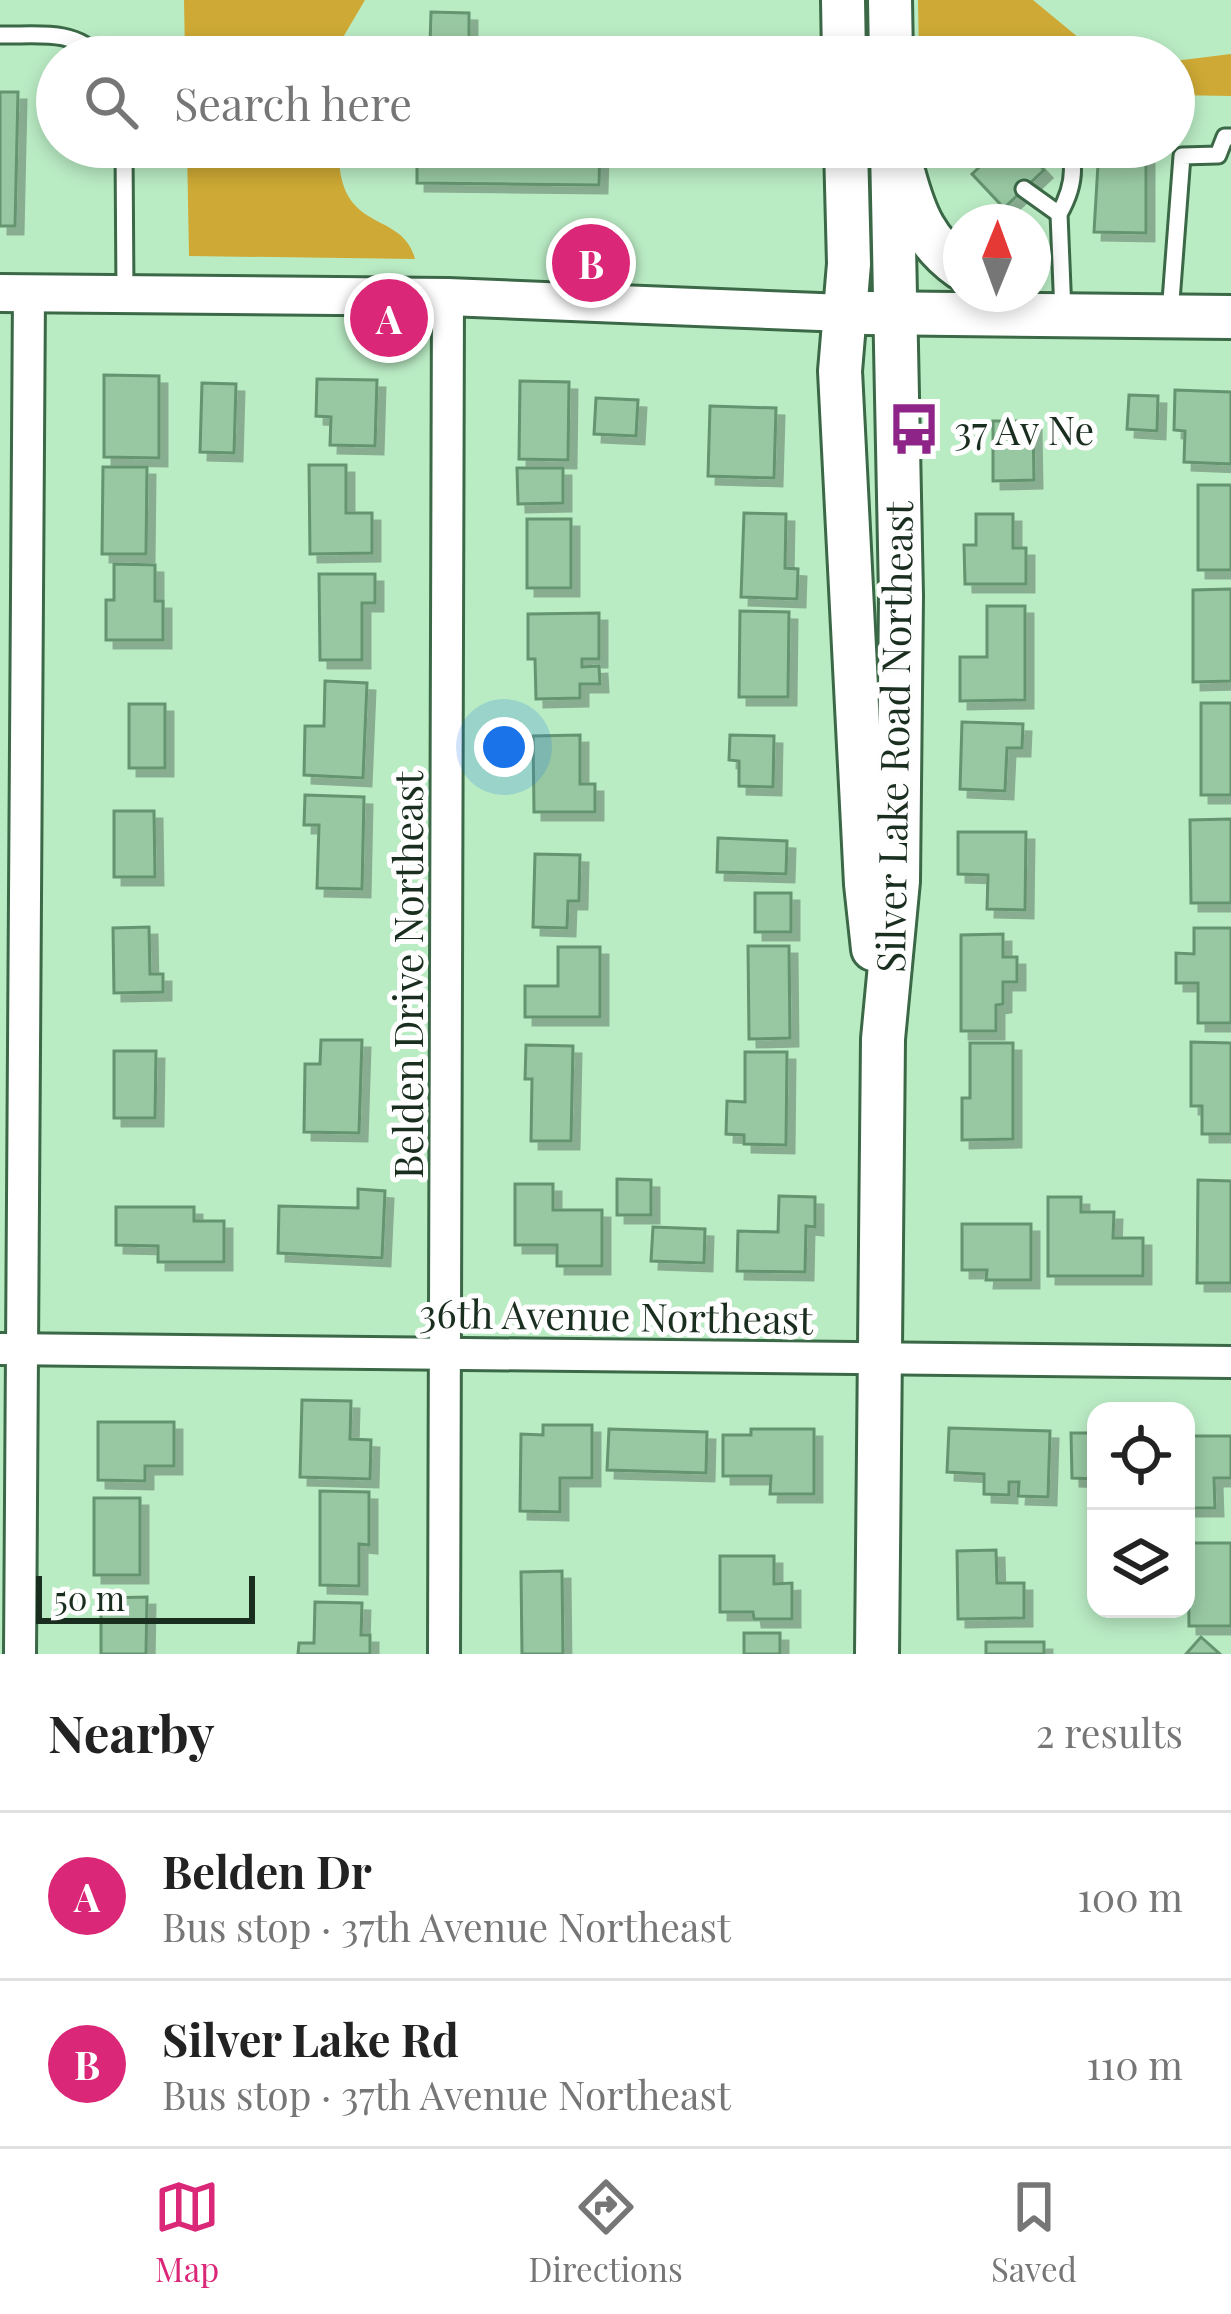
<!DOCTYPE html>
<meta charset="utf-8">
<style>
body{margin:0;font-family:"Playfair Display",serif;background:#f2f2f2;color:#222}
.controls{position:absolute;right:36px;bottom:36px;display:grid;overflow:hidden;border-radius:24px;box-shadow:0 6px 18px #0003}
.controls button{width:108px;height:108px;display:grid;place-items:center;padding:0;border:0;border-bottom:3px solid #e0e0e0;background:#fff;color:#222;font:60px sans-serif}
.compass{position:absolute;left:943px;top:204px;width:108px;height:108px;border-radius:50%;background:#fff;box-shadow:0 6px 18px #0003;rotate:1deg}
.scale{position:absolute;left:36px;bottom:30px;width:219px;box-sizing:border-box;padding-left:12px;border:6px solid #1a2e1f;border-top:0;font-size:33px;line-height:42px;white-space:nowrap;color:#1a2e1f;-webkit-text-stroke:9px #fefefe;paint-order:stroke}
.you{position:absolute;left:504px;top:747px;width:42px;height:42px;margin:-30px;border:9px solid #fff;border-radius:50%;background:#1a73e8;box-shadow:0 0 0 18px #1a73e833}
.badge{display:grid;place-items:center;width:78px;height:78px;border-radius:50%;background:#db2777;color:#fff;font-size:39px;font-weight:700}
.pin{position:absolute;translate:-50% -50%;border:6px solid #fff;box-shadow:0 3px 12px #0006}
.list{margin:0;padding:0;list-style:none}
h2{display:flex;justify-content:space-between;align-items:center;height:156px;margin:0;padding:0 48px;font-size:51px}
h2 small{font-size:39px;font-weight:400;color:#767676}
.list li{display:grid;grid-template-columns:78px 1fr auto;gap:36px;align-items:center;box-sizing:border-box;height:168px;padding:0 48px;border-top:3px solid #e0e0e0}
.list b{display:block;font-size:45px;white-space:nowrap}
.list p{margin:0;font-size:39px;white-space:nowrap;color:#767676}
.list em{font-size:39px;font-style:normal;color:#767676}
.icon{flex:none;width:66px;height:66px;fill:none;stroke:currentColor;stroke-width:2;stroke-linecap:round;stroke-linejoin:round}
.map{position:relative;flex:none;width:1231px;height:1654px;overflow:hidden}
.search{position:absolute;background:#fff;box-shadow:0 6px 18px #0003;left:36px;right:36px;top:36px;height:132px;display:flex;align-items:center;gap:30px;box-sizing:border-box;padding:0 42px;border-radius:66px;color:#767676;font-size:45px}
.sheet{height:492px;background:#fff}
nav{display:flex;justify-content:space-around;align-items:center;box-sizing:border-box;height:168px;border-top:3px solid #e0e0e0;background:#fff;font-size:33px;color:#767676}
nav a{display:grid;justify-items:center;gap:6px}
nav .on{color:#db2777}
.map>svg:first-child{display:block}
</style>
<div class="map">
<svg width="1231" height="1654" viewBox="0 0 1231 1654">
<defs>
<filter id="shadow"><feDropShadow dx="8" dy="8" stdDeviation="0" flood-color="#0004"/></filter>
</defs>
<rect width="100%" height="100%" fill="#baecc4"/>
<g fill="#cea935">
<polygon points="184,0 365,0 342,39 342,57 185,57"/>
<polygon points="918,0 1033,0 1102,57 919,57"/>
<polygon points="1231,54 1231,96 1174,95 1174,61"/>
<path d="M187,147H339C336,237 402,208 415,259L189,256Z"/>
</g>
<g fill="#98c8a2" stroke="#65946f" stroke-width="3" filter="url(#shadow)">
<polygon points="431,12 469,13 469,43 601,45 601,57 418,57 418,43 430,43"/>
<polygon points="0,92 18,92 15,226 0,226"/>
<polygon points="417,147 600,147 599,185 417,183"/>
<polygon points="1001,147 1023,147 1044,170 1004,208 972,174"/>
<polygon points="1099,147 1146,147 1146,233 1094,232"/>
<polygon points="104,375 159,376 159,458 104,457"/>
<polygon points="317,379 377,380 375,446 330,445 331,417 316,416"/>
<polygon points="520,381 569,382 568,460 519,459"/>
<polygon points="202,383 236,384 234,453 200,452"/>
<polygon points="1175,390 1231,392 1231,464 1184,462 1185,431 1174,430"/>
<polygon points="1129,395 1158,396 1157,431 1127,429"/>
<polygon points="596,398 638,400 636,436 594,434"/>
<polygon points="710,406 776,408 774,478 708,476"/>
<polygon points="993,421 1033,421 1034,480 993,481"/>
<polygon points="309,465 346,465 346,513 372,513 372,553 310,554"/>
<polygon points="103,467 147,467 146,554 102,554"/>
<polygon points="517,468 563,468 563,503 518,504"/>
<rect x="1198" y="485" width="33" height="85"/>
<polygon points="744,513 786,514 785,568 798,569 797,599 741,597"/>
<polygon points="976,514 1013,514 1013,548 1026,548 1026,584 965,584 964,545 976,545"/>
<rect x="527" y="519" width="44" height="69"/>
<polygon points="114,564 155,565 155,601 163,601 163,640 106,640 106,600 114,600"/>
<polygon points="319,574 375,574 375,603 362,603 362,660 320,660"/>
<polygon points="1231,589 1231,681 1193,682 1193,590"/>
<polygon points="987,606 1025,606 1025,700 960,701 960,657 987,657"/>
<polygon points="740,611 789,612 788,697 739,697"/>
<polygon points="599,613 599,659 582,659 582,667 599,666 600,684 580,684 580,698 536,699 535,659 528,659 528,614"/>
<polygon points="325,681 367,683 363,778 304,775 305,726 324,726"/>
<rect x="1201" y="703" width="30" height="92"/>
<rect x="129" y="704" width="36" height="64"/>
<polygon points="962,722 1023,724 1022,748 1007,748 1005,791 960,789"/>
<polygon points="580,735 580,784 595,784 595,812 534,812 533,736"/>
<polygon points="730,735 774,736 773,787 739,786 739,761 729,760"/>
<polygon points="305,795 364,797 362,889 317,888 319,825 304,825"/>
<polygon points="114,811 154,811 155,877 114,877"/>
<polygon points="1231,819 1231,903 1191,903 1190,820"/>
<polygon points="958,832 1026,832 1025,910 987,909 988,875 958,874"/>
<polygon points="718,838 787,841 786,874 717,872"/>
<polygon points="535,854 580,855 579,901 568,901 567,928 533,927"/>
<rect x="755" y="893" width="36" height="39"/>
<polygon points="149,927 150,974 163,974 163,992 114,993 113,928"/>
<polygon points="1194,928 1231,928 1231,1023 1198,1023 1198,983 1176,983 1176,953 1194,954"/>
<polygon points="1003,934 1003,957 1017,957 1017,982 1003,982 1003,1004 996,1005 996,1031 961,1031 961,935"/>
<polygon points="748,946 789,946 790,1038 749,1039"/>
<polygon points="558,947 600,947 600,1017 525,1017 525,986 558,986"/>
<polygon points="321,1040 362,1040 359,1133 304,1132 305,1064 320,1064"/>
<polygon points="1191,1042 1231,1043 1231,1134 1202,1134 1202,1106 1191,1106"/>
<polygon points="970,1043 1013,1043 1013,1139 962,1140 962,1098 970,1098"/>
<polygon points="526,1045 573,1046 571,1141 531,1141 532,1079 525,1079"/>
<polygon points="114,1051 156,1051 155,1118 114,1118"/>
<polygon points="745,1052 787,1052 786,1145 744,1144 744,1135 726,1134 727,1101 745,1102"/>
<polygon points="617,1179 651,1180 651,1215 617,1215"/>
<polygon points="1198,1180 1231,1181 1231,1283 1197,1283"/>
<polygon points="515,1184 553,1184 553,1210 602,1210 602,1266 557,1266 557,1245 515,1245"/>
<polygon points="358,1189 385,1191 382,1258 278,1253 279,1206 358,1208"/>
<polygon points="779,1196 815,1197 815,1227 806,1226 805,1272 737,1271 738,1231 778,1232"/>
<polygon points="1048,1197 1081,1197 1081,1212 1114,1212 1113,1238 1143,1238 1143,1276 1048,1276"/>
<polygon points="116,1207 194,1207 194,1221 224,1221 224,1262 158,1262 158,1246 116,1245"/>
<polygon points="962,1224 1031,1224 1031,1280 986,1280 987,1270 962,1270"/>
<polygon points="653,1227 705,1229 704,1263 651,1261"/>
<polygon points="302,1400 351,1401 350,1439 371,1440 370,1479 300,1477"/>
<polygon points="98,1422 174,1422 174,1466 145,1466 145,1481 98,1480"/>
<polygon points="543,1425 592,1425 592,1478 560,1478 560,1512 520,1511 521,1434 543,1435"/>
<polygon points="949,1428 1050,1431 1048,1497 1018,1496 1019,1482 1009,1482 1009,1495 984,1494 984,1474 947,1472"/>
<polygon points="609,1429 707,1432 706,1473 607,1470"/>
<polygon points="751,1429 814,1429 814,1494 770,1494 771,1476 723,1476 723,1435 751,1435"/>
<polygon points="1071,1433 1096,1433 1096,1479 1072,1478"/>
<polygon points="1186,1436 1231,1436 1231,1478 1214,1478 1215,1508 1186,1508"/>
<polygon points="320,1491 369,1492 369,1545 359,1544 359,1586 320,1585"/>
<rect x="94" y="1498" width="46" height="77"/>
<polygon points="1188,1543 1231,1543 1231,1626 1189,1626"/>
<polygon points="996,1550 997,1583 1024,1583 1024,1618 958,1619 957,1551"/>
<polygon points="720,1556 774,1556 774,1584 792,1583 792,1619 754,1619 753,1612 720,1612"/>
<polygon points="562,1571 563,1654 522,1654 521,1572"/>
<polygon points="147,1597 146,1654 101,1654 101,1598"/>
<polygon points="315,1602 362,1603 361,1635 370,1635 370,1654 298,1654 299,1643 314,1643"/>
<rect x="744" y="1633" width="36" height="21"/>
<polygon points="1201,1637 1220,1654 1186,1654"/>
<rect x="986" y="1642" width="58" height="12"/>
</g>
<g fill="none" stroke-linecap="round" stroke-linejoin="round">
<g stroke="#3b6846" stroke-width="21">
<g id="service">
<path d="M0,35C34,36 75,28 98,57"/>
<polyline points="124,147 125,294"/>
<polyline points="981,147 993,155"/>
<polyline points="1024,189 1059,214"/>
<path d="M1063,313L1059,214C1071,193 1077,169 1068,147"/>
<polyline points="1170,314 1182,156 1218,155 1225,137 1231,137"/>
</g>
</g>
<g stroke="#3b6846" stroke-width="36">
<g id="minor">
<polyline points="0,1349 1231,1362"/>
<polyline points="20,1654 29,293"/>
<polyline points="444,1654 448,297"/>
</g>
</g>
<g stroke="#3b6846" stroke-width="42">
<polyline id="tertiary" points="0,293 448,297 845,313"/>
</g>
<g stroke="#3b6846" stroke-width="48">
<g id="secondary">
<polyline points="843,0 844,57"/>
<polyline points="890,0 891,57"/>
<polyline points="846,147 849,264 840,371 866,884 873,949"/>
<path d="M904,175C915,215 926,243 961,268"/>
<polyline points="866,313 1231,317"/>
<polyline points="877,1654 883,1039 898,881 901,596 892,147"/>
</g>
</g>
<use href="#service" stroke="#fff" stroke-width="15"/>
<use href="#minor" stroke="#fff" stroke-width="30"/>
<use href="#tertiary" stroke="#fff" stroke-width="36"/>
<use href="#secondary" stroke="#fff" stroke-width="42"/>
</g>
<defs>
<g id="bus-bare" transform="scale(4.14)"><path d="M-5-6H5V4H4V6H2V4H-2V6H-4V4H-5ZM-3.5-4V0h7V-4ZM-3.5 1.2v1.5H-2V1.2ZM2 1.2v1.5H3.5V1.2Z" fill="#8e2488" stroke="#fefefe" stroke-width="2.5" paint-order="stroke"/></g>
</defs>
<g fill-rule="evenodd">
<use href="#bus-bare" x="914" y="429"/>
</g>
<g text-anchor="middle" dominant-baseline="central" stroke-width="10" stroke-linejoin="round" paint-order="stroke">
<g font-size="39" fill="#1a2e1f" stroke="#fefefe" text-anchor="start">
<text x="954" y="429">37 Av Ne</text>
</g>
<g font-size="39" fill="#1a2e1f" stroke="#fefefe">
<text transform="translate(893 737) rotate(-89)">Silver Lake Road Northeast</text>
<text transform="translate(407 975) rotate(-90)">Belden Drive Northeast</text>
<text transform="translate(616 1315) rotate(1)">36th Avenue Northeast</text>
</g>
</g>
</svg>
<div class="controls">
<button><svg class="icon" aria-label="locate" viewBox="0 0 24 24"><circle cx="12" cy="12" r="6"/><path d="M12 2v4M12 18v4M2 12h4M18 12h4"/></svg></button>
<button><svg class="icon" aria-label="layers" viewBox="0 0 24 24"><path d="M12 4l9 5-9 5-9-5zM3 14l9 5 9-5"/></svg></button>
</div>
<svg class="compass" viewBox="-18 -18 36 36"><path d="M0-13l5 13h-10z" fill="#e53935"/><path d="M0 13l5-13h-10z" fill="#767676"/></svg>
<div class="scale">50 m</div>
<div class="you"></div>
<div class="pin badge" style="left:389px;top:318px">A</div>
<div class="pin badge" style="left:591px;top:263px">B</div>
<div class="search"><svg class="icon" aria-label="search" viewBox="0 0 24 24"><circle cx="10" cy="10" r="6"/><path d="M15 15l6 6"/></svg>Search here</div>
</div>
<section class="sheet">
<h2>Nearby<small>2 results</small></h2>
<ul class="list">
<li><span class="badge">A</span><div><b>Belden Dr</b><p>Bus stop · 37th Avenue Northeast</p></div><em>100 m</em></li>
<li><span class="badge">B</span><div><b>Silver Lake Rd</b><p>Bus stop · 37th Avenue Northeast</p></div><em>110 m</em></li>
</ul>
</section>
<nav>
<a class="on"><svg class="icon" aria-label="map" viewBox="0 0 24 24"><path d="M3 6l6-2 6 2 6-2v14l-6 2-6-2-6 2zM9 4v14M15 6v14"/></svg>Map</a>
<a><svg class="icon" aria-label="directions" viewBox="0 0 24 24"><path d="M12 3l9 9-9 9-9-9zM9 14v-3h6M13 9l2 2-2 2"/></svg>Directions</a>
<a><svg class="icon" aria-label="saved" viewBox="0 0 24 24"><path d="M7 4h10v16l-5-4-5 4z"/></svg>Saved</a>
</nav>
